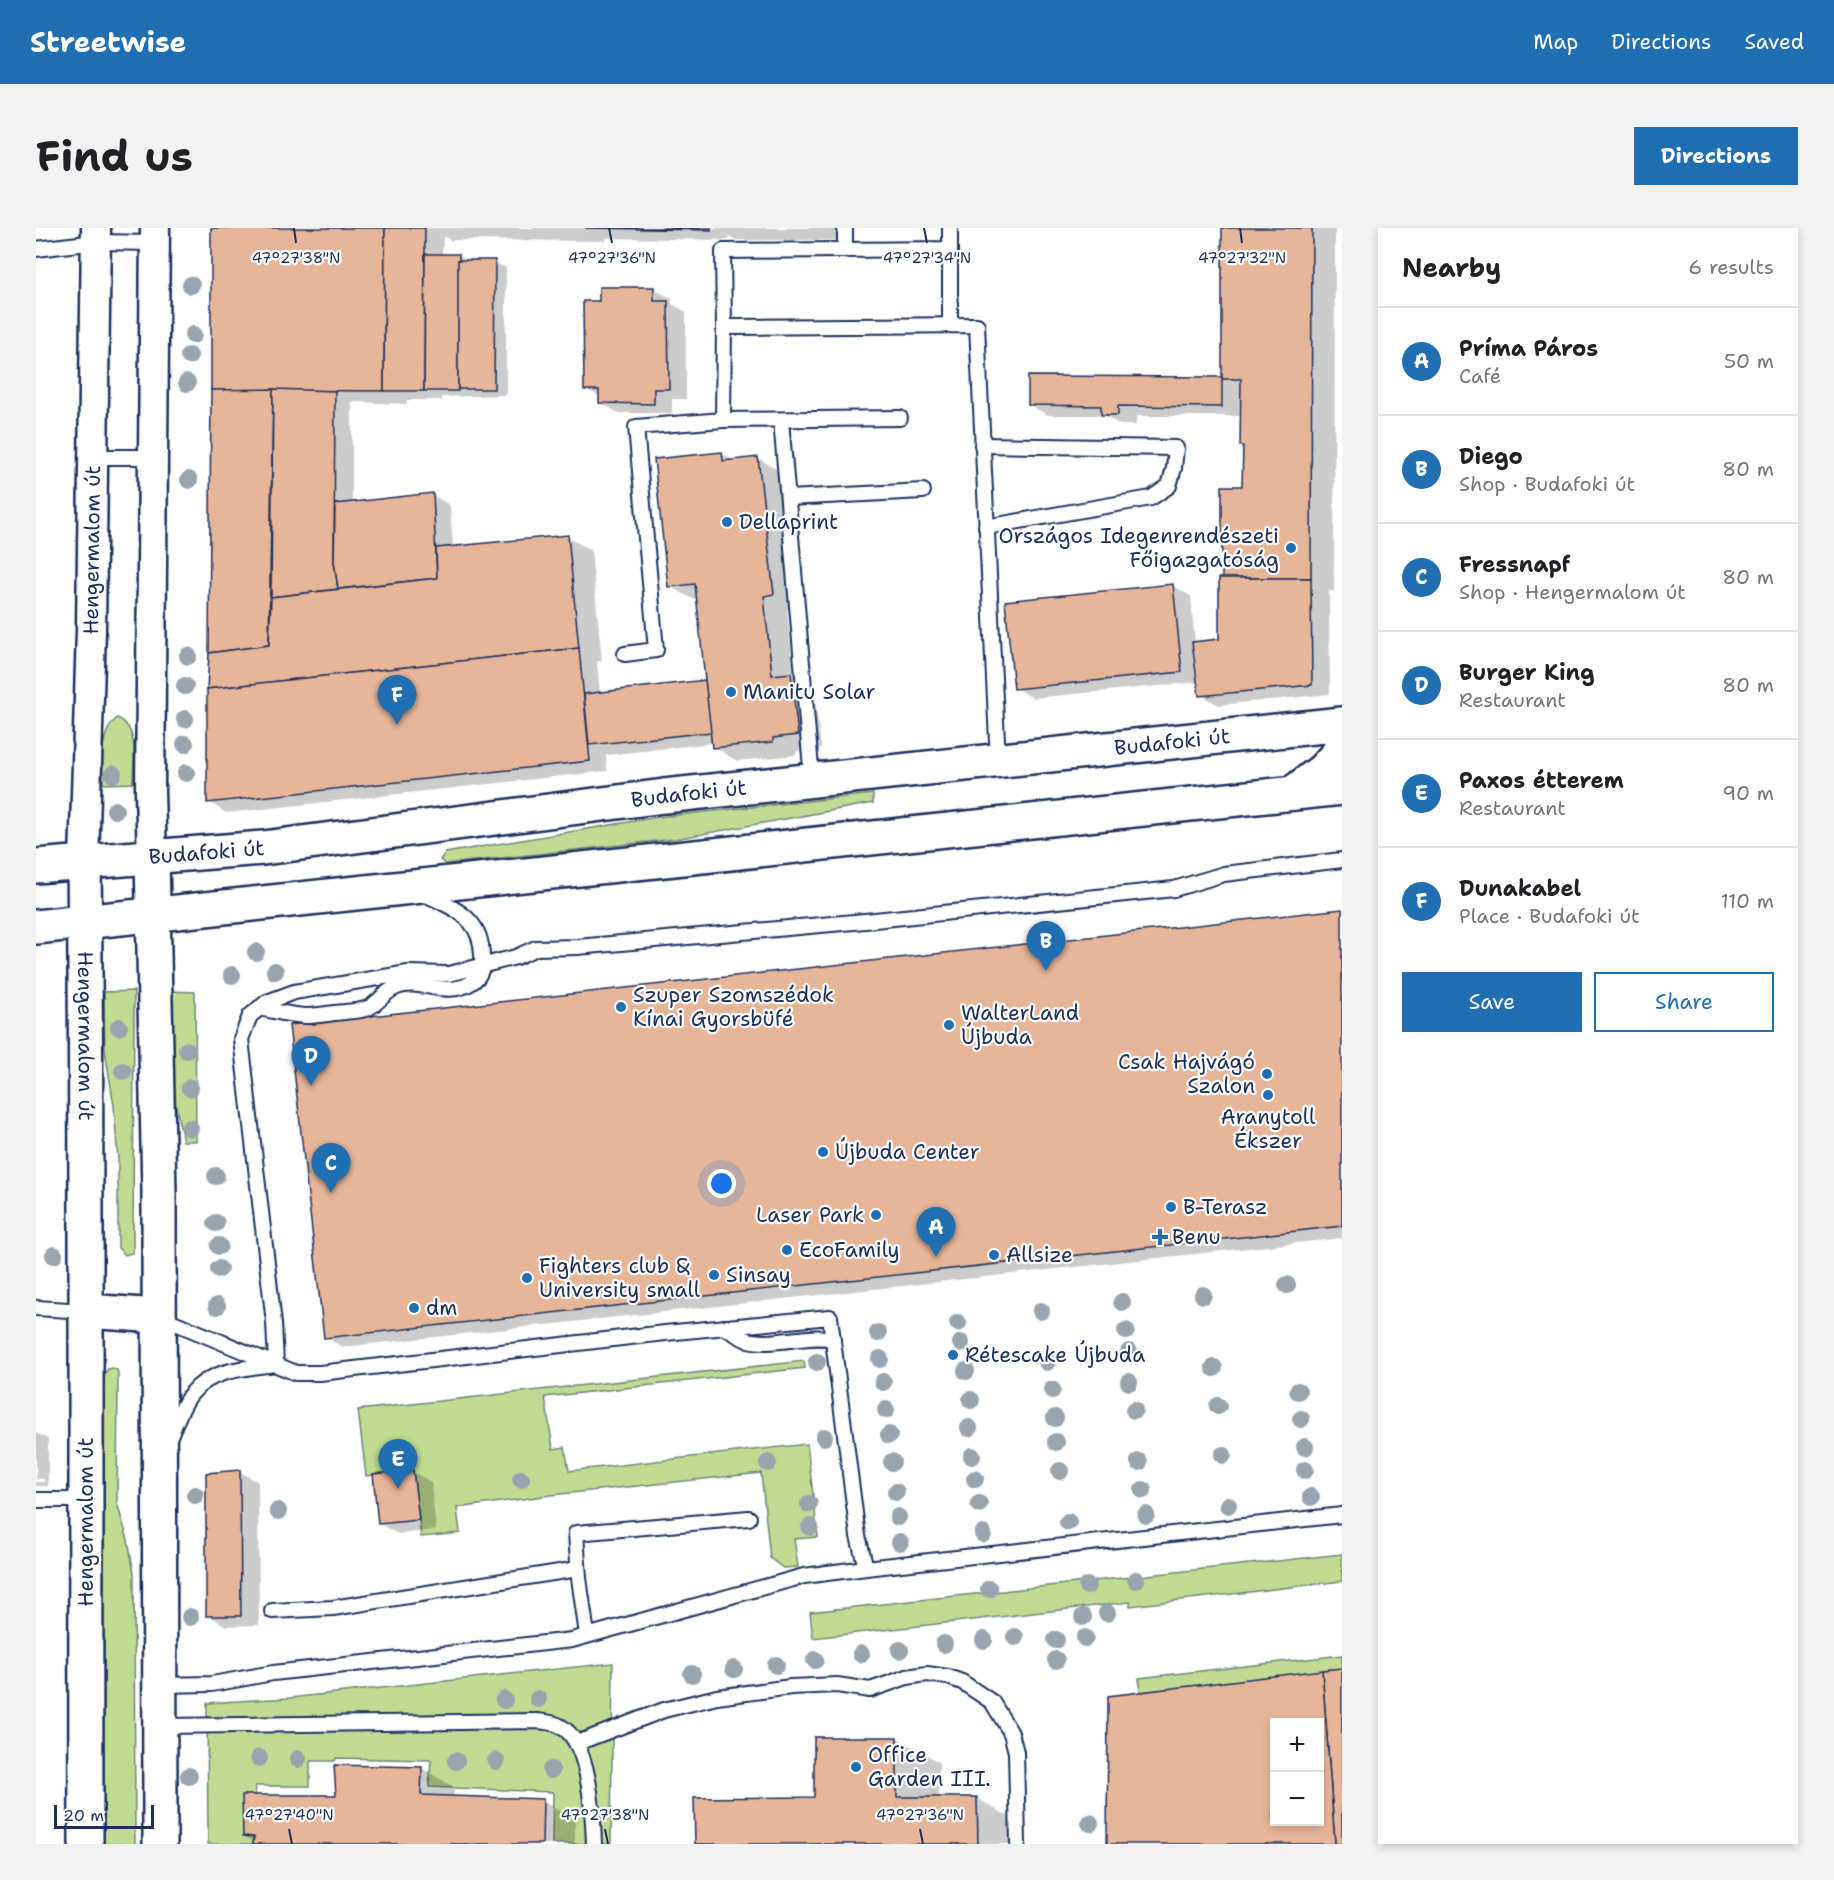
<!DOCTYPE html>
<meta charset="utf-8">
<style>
body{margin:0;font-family:"Shantell Sans",sans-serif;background:#f2f2f2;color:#202124}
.controls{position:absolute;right:18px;bottom:18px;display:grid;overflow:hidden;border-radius:0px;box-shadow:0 3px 9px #0003}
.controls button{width:54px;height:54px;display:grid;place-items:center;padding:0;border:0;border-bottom:2px solid #e0e0e0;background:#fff;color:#202124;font:30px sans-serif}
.scale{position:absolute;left:18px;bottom:15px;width:100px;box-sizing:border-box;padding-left:6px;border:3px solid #1b2f5e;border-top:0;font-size:16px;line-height:21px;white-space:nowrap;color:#1b2f5e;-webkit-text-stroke:4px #fff;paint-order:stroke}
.you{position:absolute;left:686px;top:956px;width:21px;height:21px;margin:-15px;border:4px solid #fff;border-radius:50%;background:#1a73e8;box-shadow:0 0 0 9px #1a73e833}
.badge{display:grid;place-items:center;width:39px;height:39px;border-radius:50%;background:#1f6fb2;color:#fff;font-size:20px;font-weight:700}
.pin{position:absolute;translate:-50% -50px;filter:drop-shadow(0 2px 3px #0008)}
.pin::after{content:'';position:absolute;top:32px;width:21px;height:18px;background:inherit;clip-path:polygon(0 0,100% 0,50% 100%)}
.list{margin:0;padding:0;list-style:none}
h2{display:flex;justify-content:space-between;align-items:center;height:78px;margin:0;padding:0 24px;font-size:26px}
h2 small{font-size:20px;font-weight:400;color:#757577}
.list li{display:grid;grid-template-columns:39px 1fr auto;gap:18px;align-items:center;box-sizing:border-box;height:108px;padding:0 24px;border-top:2px solid #e0e0e0}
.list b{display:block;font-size:22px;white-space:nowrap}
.list p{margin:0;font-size:20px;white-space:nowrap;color:#757577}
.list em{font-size:20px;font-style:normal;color:#757577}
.actions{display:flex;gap:12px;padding:18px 24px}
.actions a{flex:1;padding:14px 0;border:2px solid #1f6fb2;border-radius:0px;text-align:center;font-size:21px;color:#1f6fb2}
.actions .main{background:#1f6fb2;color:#fff}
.map{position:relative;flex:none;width:1306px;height:1616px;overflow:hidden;border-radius:0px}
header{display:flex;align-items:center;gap:36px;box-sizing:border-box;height:84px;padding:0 30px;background:#1f6fb2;color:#fff}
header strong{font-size:28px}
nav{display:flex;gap:33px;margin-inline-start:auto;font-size:21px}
.intro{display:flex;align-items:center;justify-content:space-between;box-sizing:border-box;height:144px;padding:0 36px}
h1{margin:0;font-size:42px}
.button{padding:15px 27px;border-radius:0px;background:#1f6fb2;color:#fff;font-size:21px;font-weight:700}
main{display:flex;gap:36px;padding:0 36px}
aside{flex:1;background:#fff;border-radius:0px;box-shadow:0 3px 9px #0003}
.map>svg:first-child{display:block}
</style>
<header>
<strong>Streetwise</strong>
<nav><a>Map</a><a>Directions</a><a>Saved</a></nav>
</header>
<div class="intro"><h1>Find us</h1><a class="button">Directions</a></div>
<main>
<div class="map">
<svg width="1306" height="1616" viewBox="0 0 1306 1616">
<rect width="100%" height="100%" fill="#fff"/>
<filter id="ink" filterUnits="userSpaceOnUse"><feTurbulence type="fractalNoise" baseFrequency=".0167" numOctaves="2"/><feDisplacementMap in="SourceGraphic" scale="12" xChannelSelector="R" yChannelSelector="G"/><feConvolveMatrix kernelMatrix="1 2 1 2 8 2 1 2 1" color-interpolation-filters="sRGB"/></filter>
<g filter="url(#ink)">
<g fill="#c0dc93" stroke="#6e8678" stroke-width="1.5">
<path d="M81,490C104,499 97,535 97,555L67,556C67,534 62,507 81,490Z"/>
<polygon points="837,566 837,575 639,611 409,636 404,632 409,625 622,589"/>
<polygon points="98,763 97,1022 96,1025 89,1027 82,1020 82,932 78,878 69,822 68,764"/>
<polygon points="133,763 159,764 160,913 147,913 137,864"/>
<polygon points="768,1133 769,1140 509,1169 517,1221 529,1219 533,1243 771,1216 782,1309 758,1311 762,1339 747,1340 734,1330 725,1245 515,1267 421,1280 424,1305 385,1309 377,1242 330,1248 322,1182"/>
<polygon points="77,1140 81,1142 82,1145 81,1275 92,1312 98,1345 99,1616 68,1616 68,1147 72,1141"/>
<polygon points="1306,1326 1306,1353 1094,1378 1094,1374 777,1410 774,1384"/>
<polygon points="1306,1427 1306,1441 1105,1464 1103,1450"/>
<polygon points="577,1435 575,1616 516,1616 517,1564 393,1559 395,1532 300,1530 299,1533 274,1533 274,1558 219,1558 217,1616 172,1616 171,1475 253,1470"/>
</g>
<g fill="#0003" fill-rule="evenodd">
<polygon points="176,0 809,0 809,12 700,12 693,8 693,12 570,10 570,13 414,12 407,8 406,27 423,27 433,33 458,34 470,40 470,167 406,169 406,172 371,172 371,176 316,174 316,276 396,267 414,277 417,320 531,309 555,322 566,433 561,433 564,466 671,454 662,371 657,371 633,358 685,225 698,233 722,230 745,244 761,379 751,381 758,448 778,460 785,520 760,523 760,527 701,533 678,519 677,515 570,527 571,543 190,585 173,574"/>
<polygon points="1187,0 1299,0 1298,363 1293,363 1294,466 1183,477 1165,467 1163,454 997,470 979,460 1137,358 1155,368 1159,415 1184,412 1208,259 1206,188 1100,188 1100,197 1084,197 1068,187 1012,187 994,177 1187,151"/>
<polygon points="565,61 618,61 636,71 636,76 650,84 650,171 636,171 636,185 582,185 564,174 564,169 550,161 565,75"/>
<polygon points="1306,683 1306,1010 307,1119 289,1109 255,798"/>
<polygon points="0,1205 12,1211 12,1258 0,1258 0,1254 8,1254 8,1251 0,1251"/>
<polygon points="204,1244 222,1254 223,1397 190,1398 172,1387"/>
<polygon points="377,1244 395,1254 400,1302 362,1306 344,1296"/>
<path d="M1306,1441V1616H1072L1286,1443ZM1238,1494H1284V1594H1238Z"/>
<polygon points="861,1510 903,1534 903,1571 941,1570 983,1595 983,1616 660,1616 779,1570"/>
<polygon points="385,1540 418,1559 418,1570 506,1573 539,1592 539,1616 219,1616 219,1614 208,1608 301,1568"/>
</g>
<g fill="#e7b699" stroke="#1b2f5e" stroke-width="1.5" fill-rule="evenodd">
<polygon points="175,0 349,0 348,163 175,162"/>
<polygon points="349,0 389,0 388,163 348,163"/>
<polygon points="549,0 675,0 675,2"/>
<polygon points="1186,0 1276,0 1275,350 1186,350 1186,258 1206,258 1207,218 1204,218 1205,151 1186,151"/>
<polygon points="389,26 423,26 422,163 388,163"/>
<polygon points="422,32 459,32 458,161 422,161"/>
<polygon points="563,59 618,59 618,73 632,73 633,161 618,161 618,176 563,175 563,162 548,162 547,73 563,73"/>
<polygon points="992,148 1186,149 1186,179 1082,178 1082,187 1065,187 1065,178 992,177"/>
<polygon points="237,161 233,417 173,425 175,162"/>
<polygon points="237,161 299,163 298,333 302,361 235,369"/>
<polygon points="686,224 687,233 722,229 738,366 728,368 736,447 755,445 762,507 737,510 737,514 676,520 659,356 632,359 618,231"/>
<polygon points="397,265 401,350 302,361 298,333 299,276"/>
<polygon points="532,307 543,420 171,461 173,425 233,417 235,369 401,350 400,320"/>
<polygon points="1183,350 1275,350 1276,457 1163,468 1156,414 1183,411"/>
<polygon points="1137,356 1146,444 978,461 969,373"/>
<polygon points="543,420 554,533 171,575 171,461"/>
<polygon points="669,452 675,504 553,517 548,466"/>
<polygon points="1306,681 1306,998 288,1110 253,797"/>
<polygon points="204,1242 205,1388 170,1388 170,1245"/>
<polygon points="377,1242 383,1292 342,1296 337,1246"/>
<polygon points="1306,1440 1306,1616 1299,1616 1286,1442"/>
<path d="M1286,1442L1299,1616H1071L1072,1468ZM1238,1494H1284V1594H1238Z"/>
<polygon points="778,1509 861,1509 861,1569 941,1569 942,1616 659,1616 658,1570 778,1569"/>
<polygon points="298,1537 386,1539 385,1567 507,1571 506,1616 217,1616 218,1609 207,1608 206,1567 300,1567"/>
</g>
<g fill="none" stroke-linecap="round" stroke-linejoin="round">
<g stroke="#1b2f5e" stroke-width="18">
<g id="service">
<polyline points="0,21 60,14 119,15"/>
<polyline points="914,21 914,97"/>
<polyline points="809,22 809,0"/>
<polyline points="688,99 687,23 914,21 914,0"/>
<polyline points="687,192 864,190"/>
<polyline points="745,192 776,552"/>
<polyline points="946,217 1140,220 1138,240 1133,258 1115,270 950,299"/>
<polyline points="57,229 117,229"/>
<polyline points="752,270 887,263"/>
<polyline points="589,426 620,422 600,199 687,192 688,99 941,97 962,534"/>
<path d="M223,780C239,783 257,788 273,788C285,787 297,785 309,784C317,783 325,783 332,780C343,775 349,763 361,759C382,750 410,769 433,756C449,747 447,734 445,717C440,686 411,677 386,665"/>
<polyline points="0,1080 50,1083"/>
<polyline points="125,1089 260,1145 284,1145 629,1105 794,1089 822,1308 830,1340 1306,1287"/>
<path d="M688,1099C695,1103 702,1108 709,1111C736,1120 769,1105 797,1111"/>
<path d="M132,1212C139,1198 145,1178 155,1166C175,1141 210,1140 240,1136L238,1095L205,811L214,788L231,774L258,764L372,745L413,746L480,729L500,720L541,719L829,693L1138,661L1188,646L1306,632"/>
<polyline points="0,1272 50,1272"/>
<polyline points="236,1383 297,1380 542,1341"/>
<polyline points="551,1407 543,1350 540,1305 713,1290"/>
<polyline points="124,1457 176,1456 237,1445 536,1412 768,1348 830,1340"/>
<path d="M124,1498L501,1493C508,1494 518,1494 524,1498C554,1513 557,1586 558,1616"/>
<polyline points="541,1515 628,1482 681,1469 755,1459 801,1457 834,1462 871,1449 891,1446 912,1449 926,1454 956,1474 975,1505 980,1524 982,1616"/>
</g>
</g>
<g stroke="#1b2f5e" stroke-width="33">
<g id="minor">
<polyline points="116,629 114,565 119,0"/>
<path id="s1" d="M48,634L55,402L60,0"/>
</g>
</g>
<g stroke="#1b2f5e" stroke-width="38">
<g id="secondary">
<polyline points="1257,565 1287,542 1306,521"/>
<polyline points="116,629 123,965 124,1616"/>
<path id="s2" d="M48,634C52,961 49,1289 50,1616"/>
<path id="s3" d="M0,638L227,620L628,568L1306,496"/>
<polyline points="0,699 1306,560"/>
<polyline points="50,1083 123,1088"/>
</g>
</g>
<use href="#service" stroke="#fff" stroke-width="14"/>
<use href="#minor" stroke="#fff" stroke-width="28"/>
<use href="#secondary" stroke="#fff" stroke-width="33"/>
</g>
<g fill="#98a4ae">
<circle cx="155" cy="57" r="9"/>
<circle cx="157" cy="107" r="9"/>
<circle cx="153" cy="128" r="9"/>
<circle cx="151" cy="155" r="9"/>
<circle cx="153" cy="252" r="9"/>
<circle cx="152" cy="428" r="9"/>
<circle cx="149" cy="458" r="9"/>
<circle cx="149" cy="491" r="9"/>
<circle cx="149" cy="516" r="9"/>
<circle cx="150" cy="545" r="9"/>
<circle cx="77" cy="546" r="9"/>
<circle cx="79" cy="582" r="9"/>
<circle cx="220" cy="724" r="9"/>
<circle cx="239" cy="743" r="9"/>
<circle cx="196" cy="747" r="9"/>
<circle cx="83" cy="799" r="9"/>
<circle cx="151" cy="822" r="9"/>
<circle cx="87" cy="843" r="9"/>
<circle cx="154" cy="860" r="9"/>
<circle cx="154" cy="900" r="9"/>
<circle cx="180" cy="948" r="9"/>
<circle cx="180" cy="995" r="9"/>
<circle cx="183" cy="1018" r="9"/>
<circle cx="18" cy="1027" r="9"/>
<circle cx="183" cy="1041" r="9"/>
<circle cx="1251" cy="1057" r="9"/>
<circle cx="1167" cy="1067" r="9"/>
<circle cx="1086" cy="1074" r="9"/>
<circle cx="181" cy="1078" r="9"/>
<circle cx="1005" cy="1083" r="9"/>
<circle cx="922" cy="1095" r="9"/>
<circle cx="1090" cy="1103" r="9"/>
<circle cx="842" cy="1105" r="9"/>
<circle cx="925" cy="1115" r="9"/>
<circle cx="1093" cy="1124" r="9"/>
<circle cx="844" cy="1131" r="9"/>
<circle cx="781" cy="1134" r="9"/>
<circle cx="1011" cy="1134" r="9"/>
<circle cx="1178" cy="1140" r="9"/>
<circle cx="930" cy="1143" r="9"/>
<circle cx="847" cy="1154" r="9"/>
<circle cx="1093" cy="1154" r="9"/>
<circle cx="1016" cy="1162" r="9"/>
<circle cx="1262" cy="1163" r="9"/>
<circle cx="935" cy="1172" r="9"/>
<circle cx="1182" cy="1178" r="9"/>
<circle cx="850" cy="1182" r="9"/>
<circle cx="1098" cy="1182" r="9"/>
<circle cx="1019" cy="1190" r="9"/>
<circle cx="1265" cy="1191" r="9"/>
<circle cx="933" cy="1200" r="9"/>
<circle cx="853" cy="1207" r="9"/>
<circle cx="788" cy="1209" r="9"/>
<circle cx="1020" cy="1214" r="9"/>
<circle cx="1269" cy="1219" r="9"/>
<circle cx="1187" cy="1227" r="9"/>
<circle cx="936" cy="1228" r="9"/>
<circle cx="856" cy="1234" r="9"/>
<circle cx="1103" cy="1234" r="9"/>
<circle cx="732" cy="1235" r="9"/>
<circle cx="1269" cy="1242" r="9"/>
<circle cx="1024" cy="1243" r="9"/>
<circle cx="485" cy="1251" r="9"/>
<circle cx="939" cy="1251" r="9"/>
<circle cx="1107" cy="1262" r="9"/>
<circle cx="860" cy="1264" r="9"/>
<circle cx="159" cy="1267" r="9"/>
<circle cx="1275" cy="1269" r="9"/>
<circle cx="773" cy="1276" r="9"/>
<circle cx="943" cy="1276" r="9"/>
<circle cx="1192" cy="1277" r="9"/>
<circle cx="242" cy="1283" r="9"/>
<circle cx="1110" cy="1287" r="9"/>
<circle cx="862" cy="1289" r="9"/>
<circle cx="1032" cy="1294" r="9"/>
<circle cx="774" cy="1299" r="9"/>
<circle cx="947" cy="1306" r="9"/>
<circle cx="864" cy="1314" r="9"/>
<circle cx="1100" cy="1352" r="9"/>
<circle cx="1051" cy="1358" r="9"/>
<circle cx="953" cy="1361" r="9"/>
<circle cx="1071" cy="1385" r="9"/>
<circle cx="154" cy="1389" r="9"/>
<circle cx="1047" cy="1389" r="9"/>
<circle cx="979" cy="1409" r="9"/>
<circle cx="1049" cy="1410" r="9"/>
<circle cx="948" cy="1412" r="9"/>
<circle cx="1020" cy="1412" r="9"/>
<circle cx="908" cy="1416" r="9"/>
<circle cx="864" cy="1422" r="9"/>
<circle cx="825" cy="1426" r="9"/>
<circle cx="779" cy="1432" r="9"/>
<circle cx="1020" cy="1432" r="9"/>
<circle cx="740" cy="1437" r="9"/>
<circle cx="698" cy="1441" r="9"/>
<circle cx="656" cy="1446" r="9"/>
<circle cx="502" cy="1471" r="9"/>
<circle cx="468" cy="1472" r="9"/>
<circle cx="223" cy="1530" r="9"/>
<circle cx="262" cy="1531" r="9"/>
<circle cx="420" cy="1533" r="9"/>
<circle cx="460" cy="1533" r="9"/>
<circle cx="515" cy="1542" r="9"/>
<circle cx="153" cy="1548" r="9"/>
<circle cx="1054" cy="1595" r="9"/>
</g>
</g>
<path fill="none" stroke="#1b2f5e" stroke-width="2" d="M258,0L260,15M573,0L576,15M888,0L891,15M1204,0L1206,15M253,1601L256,1616M569,1601L572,1616M884,1601L887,1616"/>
<g fill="#1f6fb2" stroke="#fff" stroke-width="2">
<circle cx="691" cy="294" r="6"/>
<circle cx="1255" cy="320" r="6"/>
<circle cx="695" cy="464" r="6"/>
<circle cx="585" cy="779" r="6"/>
<circle cx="913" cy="797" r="6"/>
<circle cx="1231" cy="846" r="6"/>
<circle cx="1232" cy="867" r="6"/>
<circle cx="787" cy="924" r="6"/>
<circle cx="1135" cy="979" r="6"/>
<circle cx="840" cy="987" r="6"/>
<path d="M1121 1000h6v6h6v6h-6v6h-6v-6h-6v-6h6z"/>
<circle cx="751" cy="1022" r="6"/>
<circle cx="958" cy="1027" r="6"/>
<circle cx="678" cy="1047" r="6"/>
<circle cx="491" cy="1050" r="6"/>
<circle cx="378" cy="1080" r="6"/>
<circle cx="917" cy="1127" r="6"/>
<circle cx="820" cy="1539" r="6"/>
</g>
<g text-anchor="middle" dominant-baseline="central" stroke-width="4.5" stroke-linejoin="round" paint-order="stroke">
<g font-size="21" fill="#1b2f5e" stroke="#fff" text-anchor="start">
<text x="703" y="294">Dellaprint</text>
<text x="1243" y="308" text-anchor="end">Országos Idegenrendészeti<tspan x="1243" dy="24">Főigazgatóság</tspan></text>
<text x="707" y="464">Manitu Solar</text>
<text x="597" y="767">Szuper Szomszédok<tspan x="597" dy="24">Kínai Gyorsbüfé</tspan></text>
<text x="925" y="785">WalterLand<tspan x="925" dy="24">Újbuda</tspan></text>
<text x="1219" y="834" text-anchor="end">Csak Hajvágó<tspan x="1219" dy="24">Szalon</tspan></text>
<text x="1232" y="889" text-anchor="middle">Aranytoll<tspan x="1232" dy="24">Ékszer</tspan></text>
<text x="799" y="924">Újbuda Center</text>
<text x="1147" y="979">B-Terasz</text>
<text x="828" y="987" text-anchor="end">Laser Park</text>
<text x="1136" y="1009">Benu</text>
<text x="763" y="1022">EcoFamily</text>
<text x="970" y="1027">Allsize</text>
<text x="503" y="1038">Fighters club &amp;<tspan x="503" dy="24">University small</tspan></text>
<text x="690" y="1047">Sinsay</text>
<text x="390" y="1080">dm</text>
<text x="929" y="1127">Rétescake Újbuda</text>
<text x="832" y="1527">Office<tspan x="832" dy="24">Garden III.</tspan></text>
</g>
<g font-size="21" fill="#1b2f5e" stroke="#fff">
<text stroke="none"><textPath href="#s1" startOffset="312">Hengermalom út</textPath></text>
<text stroke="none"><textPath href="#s3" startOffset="1143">Budafoki út</textPath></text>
<text stroke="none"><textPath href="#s3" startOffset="657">Budafoki út</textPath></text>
<text stroke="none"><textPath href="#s3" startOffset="171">Budafoki út</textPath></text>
<text stroke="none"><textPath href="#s2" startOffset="174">Hengermalom út</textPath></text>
<text transform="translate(50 1294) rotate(-90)">Hengermalom út</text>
</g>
</g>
<g font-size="15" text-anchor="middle" fill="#1b2f5e" stroke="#fff" stroke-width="4.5" stroke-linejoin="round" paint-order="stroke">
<text x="260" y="35">47°27'38"N</text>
<text x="576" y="35">47°27'36"N</text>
<text x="891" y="35">47°27'34"N</text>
<text x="1206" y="35">47°27'32"N</text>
<text x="253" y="1592">47°27'40"N</text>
<text x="569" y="1592">47°27'38"N</text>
<text x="884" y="1592">47°27'36"N</text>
</g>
</svg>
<div class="controls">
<button>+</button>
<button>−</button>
</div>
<div class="scale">20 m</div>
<div class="you"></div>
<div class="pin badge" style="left:900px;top:1029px">A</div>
<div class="pin badge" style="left:1010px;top:743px">B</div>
<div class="pin badge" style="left:295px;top:965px">C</div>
<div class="pin badge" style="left:275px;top:858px">D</div>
<div class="pin badge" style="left:362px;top:1261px">E</div>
<div class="pin badge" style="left:361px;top:497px">F</div>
</div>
<aside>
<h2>Nearby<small>6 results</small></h2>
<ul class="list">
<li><span class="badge">A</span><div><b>Príma Páros</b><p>Café</p></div><em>50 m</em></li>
<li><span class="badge">B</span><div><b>Diego</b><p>Shop · Budafoki út</p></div><em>80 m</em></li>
<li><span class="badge">C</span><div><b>Fressnapf</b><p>Shop · Hengermalom út</p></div><em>80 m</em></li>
<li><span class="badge">D</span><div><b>Burger King</b><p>Restaurant</p></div><em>80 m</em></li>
<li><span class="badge">E</span><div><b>Paxos étterem</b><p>Restaurant</p></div><em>90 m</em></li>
<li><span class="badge">F</span><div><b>Dunakabel</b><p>Place · Budafoki út</p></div><em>110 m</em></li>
</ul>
<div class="actions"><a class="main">Save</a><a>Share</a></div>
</aside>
</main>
